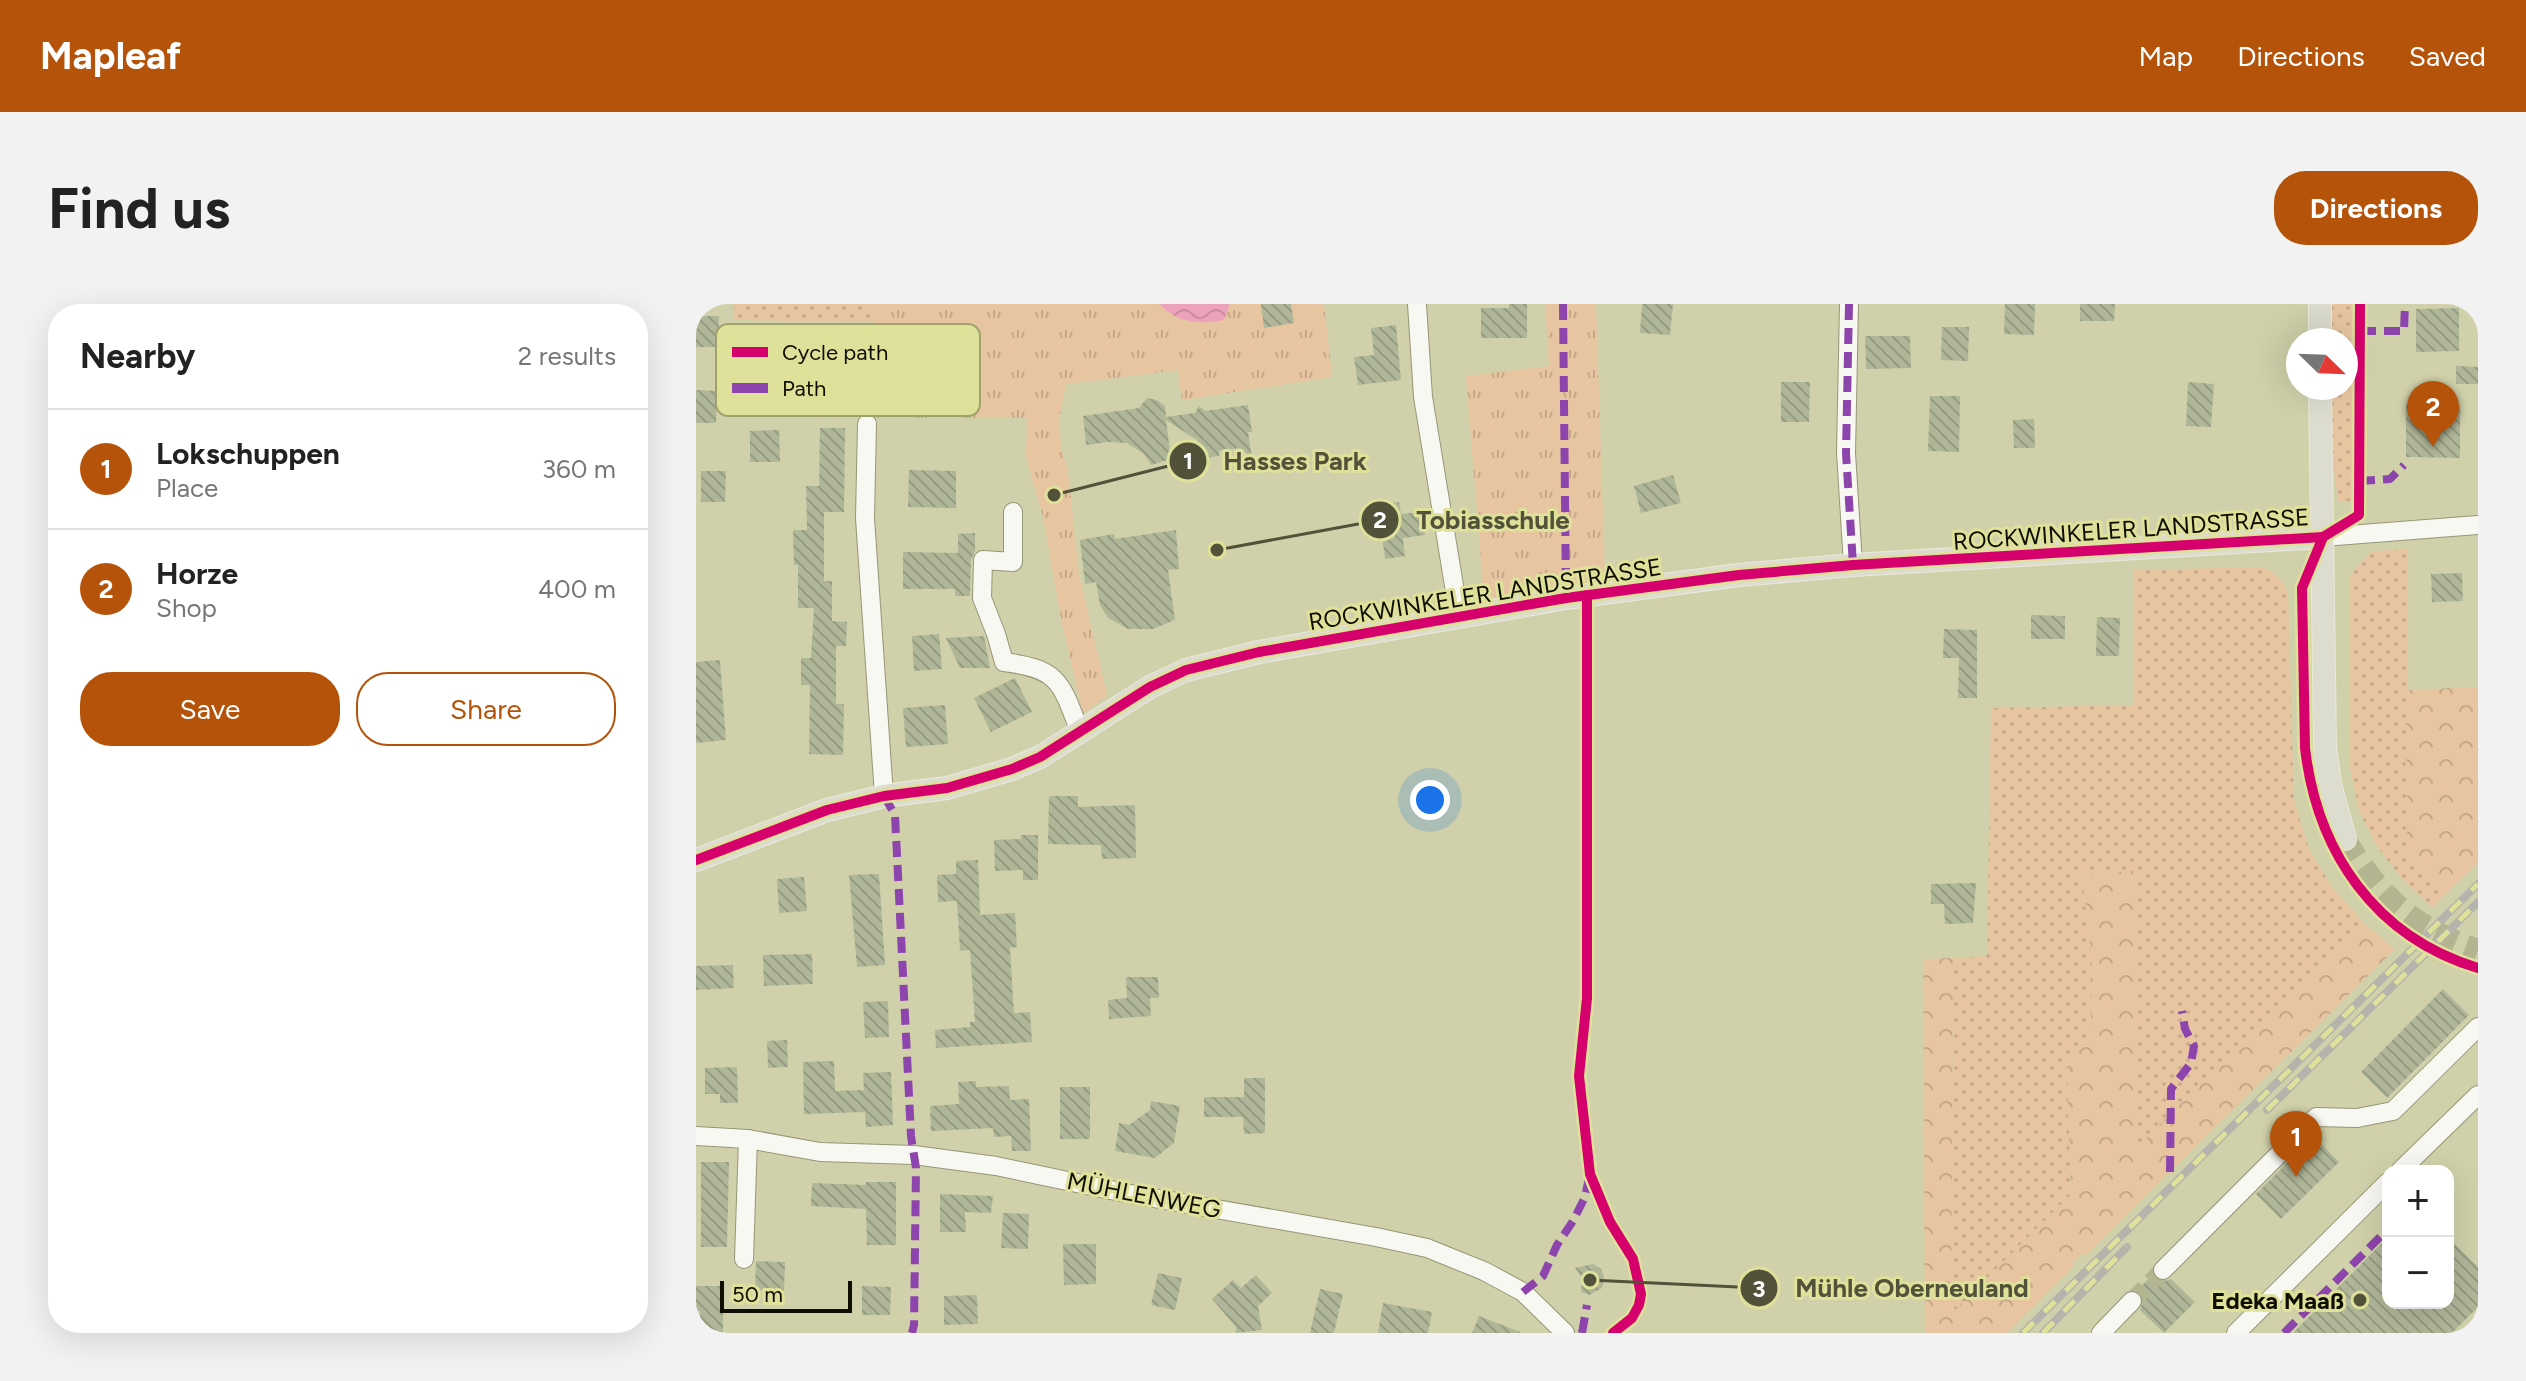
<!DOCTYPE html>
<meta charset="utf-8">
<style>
body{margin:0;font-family:Figtree,sans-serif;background:#f2f2f2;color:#222}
.controls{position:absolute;right:24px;bottom:24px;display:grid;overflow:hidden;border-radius:16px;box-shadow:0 8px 32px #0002}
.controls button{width:72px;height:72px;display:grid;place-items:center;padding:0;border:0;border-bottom:2px solid #e0e0e0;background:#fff;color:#222;font:40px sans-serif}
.compass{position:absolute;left:1590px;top:24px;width:72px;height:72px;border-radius:50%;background:#fff;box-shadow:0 8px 32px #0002;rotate:113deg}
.scale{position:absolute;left:24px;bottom:20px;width:132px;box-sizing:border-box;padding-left:8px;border:4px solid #0e0e00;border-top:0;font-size:22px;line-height:28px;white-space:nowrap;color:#0e0e00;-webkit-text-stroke:6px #dfe19a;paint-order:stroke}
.you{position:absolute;left:734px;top:496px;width:28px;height:28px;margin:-20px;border:6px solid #fff;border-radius:50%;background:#1a73e8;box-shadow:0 0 0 12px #1a73e833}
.badge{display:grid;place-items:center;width:52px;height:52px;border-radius:50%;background:#b45309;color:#fff;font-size:26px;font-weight:700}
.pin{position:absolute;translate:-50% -66px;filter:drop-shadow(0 2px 4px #0008)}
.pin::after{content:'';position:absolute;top:42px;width:28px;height:24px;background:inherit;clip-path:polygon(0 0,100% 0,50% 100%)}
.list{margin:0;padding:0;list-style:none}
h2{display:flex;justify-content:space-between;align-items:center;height:104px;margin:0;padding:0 32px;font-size:34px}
h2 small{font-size:26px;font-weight:400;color:#767676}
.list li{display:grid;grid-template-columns:52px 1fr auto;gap:24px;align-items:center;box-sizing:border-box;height:120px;padding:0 32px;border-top:2px solid #e0e0e0}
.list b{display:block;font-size:30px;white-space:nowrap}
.list p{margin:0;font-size:26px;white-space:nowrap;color:#767676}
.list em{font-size:26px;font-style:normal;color:#767676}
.actions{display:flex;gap:16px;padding:24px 32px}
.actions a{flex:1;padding:18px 0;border:2px solid #b45309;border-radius:32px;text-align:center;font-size:28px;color:#b45309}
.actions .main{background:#b45309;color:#fff}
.map{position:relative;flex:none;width:1782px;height:1029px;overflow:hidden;border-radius:32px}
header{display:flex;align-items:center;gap:48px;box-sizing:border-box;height:112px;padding:0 40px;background:#b45309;color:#fff}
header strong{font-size:38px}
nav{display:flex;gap:44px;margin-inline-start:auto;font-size:28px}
.intro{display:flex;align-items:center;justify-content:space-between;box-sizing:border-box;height:192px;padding:0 48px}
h1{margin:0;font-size:56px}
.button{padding:20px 36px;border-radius:32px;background:#b45309;color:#fff;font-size:28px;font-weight:700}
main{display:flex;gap:48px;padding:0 48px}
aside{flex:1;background:#fff;border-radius:32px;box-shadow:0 8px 32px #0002}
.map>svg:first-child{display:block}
</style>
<header>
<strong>Mapleaf</strong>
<nav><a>Map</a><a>Directions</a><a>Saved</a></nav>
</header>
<div class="intro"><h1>Find us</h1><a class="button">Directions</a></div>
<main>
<aside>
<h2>Nearby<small>2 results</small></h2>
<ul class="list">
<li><span class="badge">1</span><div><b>Lokschuppen</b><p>Place</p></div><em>360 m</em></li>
<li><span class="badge">2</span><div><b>Horze</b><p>Shop</p></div><em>400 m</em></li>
</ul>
<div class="actions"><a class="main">Save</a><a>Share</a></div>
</aside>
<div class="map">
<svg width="1782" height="1029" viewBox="0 0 1782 1029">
<defs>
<pattern id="grass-dots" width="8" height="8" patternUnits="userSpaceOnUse" patternTransform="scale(2)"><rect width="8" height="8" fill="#e7c5a1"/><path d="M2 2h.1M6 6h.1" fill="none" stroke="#c5a889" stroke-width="1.8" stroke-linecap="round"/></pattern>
<pattern id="forest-crowns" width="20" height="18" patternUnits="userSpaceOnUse" patternTransform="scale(2)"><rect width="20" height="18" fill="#e7c5a1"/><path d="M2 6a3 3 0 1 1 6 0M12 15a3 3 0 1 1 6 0" fill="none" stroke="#c5a889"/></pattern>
<pattern id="park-tufts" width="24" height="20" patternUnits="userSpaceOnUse" patternTransform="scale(2)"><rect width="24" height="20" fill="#e7c5a1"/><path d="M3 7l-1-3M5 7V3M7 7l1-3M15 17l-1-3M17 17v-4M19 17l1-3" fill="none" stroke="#c5a889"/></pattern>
<pattern id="water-waves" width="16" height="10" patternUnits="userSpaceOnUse" patternTransform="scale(2)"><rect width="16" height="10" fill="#eda2bc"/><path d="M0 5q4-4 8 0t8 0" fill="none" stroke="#ca8aa0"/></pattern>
<pattern id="building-back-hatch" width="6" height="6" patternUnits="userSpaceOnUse" patternTransform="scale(2)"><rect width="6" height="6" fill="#b0b799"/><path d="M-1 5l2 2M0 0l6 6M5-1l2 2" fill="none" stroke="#969c82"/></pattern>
</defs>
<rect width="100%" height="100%" fill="#d0d1aa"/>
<g fill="url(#grass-dots)">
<polygon points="37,0 178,0 177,18 38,16"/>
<polygon points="1632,0 1662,0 1658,197 1642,197 1632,122 1632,84 1650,84 1650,36 1632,36"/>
<polygon points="1712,244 1711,551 1747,593 1737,604 1707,576 1682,544 1663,507 1654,464 1654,271 1675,248"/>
<path d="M1565,263C1581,268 1588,276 1592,292L1598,496L1613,545L1636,583L1669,620L1544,739L1439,846L1438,568L1386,570L1396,651L1395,725L1371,764L1375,890L1255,1011L1257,654L1291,652L1295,404L1438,401V266Z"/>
</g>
<g fill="url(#forest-crowns)">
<polygon points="1782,383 1782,559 1747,593 1711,551 1710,386"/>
<polygon points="1438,567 1440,845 1544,739 1669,620 1699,645 1390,951 1387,949 1376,959 1378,962 1311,1029 1229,1029 1227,655 1257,654 1255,1010 1375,890 1371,764 1395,725 1396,651 1386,570"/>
</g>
<g fill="url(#park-tufts)">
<polygon points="178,0 628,0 636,73 486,96 482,66 370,80 363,116 365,143 372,168 383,271 411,391 387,409 366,320 347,213 330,153 331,114 177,114"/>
<polygon points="849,0 900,0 909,274 788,297 770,72 853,62"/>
</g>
<path fill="url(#water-waves)" d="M463,0H534L528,16C503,21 482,19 463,0Z"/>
<g fill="url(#building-back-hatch)">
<polygon points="565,0 595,0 598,19 568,24"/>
<polygon points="813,0 831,0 831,34 785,34 785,4 813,4"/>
<polygon points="946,0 977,0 974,31 944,29"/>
<polygon points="1309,0 1339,0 1338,31 1308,30"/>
<polygon points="1384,0 1419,0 1418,17 1384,17"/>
<polygon points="1763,4 1763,47 1720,48 1720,5"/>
<rect x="0" y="12" width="23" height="31"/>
<polygon points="700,21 705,76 662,81 658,53 678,51 675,24"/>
<polygon points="1246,23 1273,23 1272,57 1245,56"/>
<polygon points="1169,32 1214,32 1215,64 1170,65"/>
<polygon points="1760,62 1782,63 1782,80 1760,80"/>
<polygon points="1085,78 1114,78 1113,118 1085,118"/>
<polygon points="1492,78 1518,80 1515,123 1490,122"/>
<polygon points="0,86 21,87 20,119 0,119"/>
<polygon points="1234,92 1264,92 1263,148 1232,147"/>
<polygon points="451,94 461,96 469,102 470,113 499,109 503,102 509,107 552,101 556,128 552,128 556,154 544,144 523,147 523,152 510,154 509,149 503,150 501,136 470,116 475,155 455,161 448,150 431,139 412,138 390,141 387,112 443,104"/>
<polygon points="1710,100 1764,101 1764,154 1710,153"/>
<polygon points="1338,115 1339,144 1318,144 1317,116"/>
<polygon points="124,124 149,124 148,208 128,208 128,277 136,277 136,317 151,318 150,342 140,342 140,400 148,400 147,451 113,450 114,381 105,381 105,354 115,354 118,304 102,304 102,261 98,261 97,226 111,226 110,182 123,182"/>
<polygon points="83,126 84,158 54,158 54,127"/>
<polygon points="213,166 260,167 260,204 212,203"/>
<polygon points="5,167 30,167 29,198 5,198"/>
<polygon points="977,171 985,199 945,209 938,182"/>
<polygon points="703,198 705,210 726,208 729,231 707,234 709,252 689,255 682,201"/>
<polygon points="480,226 483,265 472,266 479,316 457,325 432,325 412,314 404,301 400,278 389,280 384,236 418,230 419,235"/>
<polygon points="279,229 279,247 275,256 274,292 259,292 259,285 207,285 207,248 262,249 262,230"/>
<polygon points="1766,269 1767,297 1736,298 1735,270"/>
<polygon points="1335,311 1369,312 1369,335 1335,335"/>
<polygon points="1401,313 1424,314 1423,352 1400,352"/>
<polygon points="1248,325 1281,326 1281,394 1262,394 1263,354 1247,354"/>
<polygon points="243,330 246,365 218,367 216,332"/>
<polygon points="288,332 294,364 264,364 250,334"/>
<polygon points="24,356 30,436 0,439 0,358"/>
<polygon points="319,374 336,408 295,428 278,394"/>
<polygon points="249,401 252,440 210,443 207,404"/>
<polygon points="353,492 382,492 382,503 439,501 440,554 406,555 405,541 352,540"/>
<polygon points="325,531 342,531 342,576 327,576 327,566 299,567 298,536 325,535"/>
<polygon points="282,556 284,611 319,609 321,643 314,644 318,709 334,708 336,738 240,744 239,726 274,723 274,718 279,718 274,646 264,647 261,597 242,598 241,571 260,570 260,557"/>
<polygon points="183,570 189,661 161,663 153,571"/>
<polygon points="108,573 111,607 83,609 81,575"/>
<polygon points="1280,579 1277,619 1249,620 1248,600 1235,600 1235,580"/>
<polygon points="116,650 117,680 68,682 67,651"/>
<polygon points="37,661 38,684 0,686 0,662"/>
<polygon points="430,673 462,673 463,694 454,694 455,712 413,715 412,696 431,694"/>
<polygon points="1747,685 1773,711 1691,794 1665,768"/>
<polygon points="192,697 193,733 169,734 167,698"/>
<polygon points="91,736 92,763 72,764 71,737"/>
<polygon points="138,757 139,787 168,786 167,769 195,768 197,821 170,823 169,808 108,810 107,758"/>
<polygon points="41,763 42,799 24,799 24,790 9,790 9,764"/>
<polygon points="548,774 569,774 569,829 548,830 547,813 508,813 508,793 548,793"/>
<polygon points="280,777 280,783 313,782 314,796 333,795 335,847 316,847 315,832 298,833 297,824 235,827 234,802 263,800 262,778"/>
<rect x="364" y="783" width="30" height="52"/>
<polygon points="455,797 484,802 478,839 459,854 419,847 423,819 433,821 454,806"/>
<polygon points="1618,832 1643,858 1585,915 1560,890"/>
<polygon points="5,858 33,858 31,943 5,943"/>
<polygon points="170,878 200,878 200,941 171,941 170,905 115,902 116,879 170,881"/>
<polygon points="244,890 297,892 295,909 269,908 270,928 244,928"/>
<polygon points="307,909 333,910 332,945 305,944"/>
<polygon points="1692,933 1692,999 1752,999 1752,933 1782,963 1782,1003 1756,1029 1597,1029"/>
<polygon points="367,940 400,940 400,980 368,981"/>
<polygon points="60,957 89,958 88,987 59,986"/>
<polygon points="897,960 905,965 908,973 906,984 893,991 885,988 886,974 879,964"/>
<polygon points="462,969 486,974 479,1006 455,1001"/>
<polygon points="560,971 576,989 562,1002 566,1026 540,1029 540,1023 516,995 537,976 545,984"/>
<polygon points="1456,971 1465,978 1475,975 1499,998 1468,1029 1444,1006 1448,994 1441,987"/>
<polygon points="0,982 27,982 27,1029 4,1029 4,1007 0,1007"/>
<polygon points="166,982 195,983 194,1011 166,1011"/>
<polygon points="624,985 647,990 638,1029 614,1029"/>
<polygon points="281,991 282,1020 248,1021 248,992"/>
<polygon points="687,999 736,1008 732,1029 682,1029"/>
<polygon points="783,1012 824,1028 824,1029 776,1029"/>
</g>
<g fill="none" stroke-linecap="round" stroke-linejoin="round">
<polyline stroke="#b3b490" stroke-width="18" stroke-dasharray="18 9" stroke-linecap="butt" points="1436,997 1467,966"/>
<path stroke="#b3b490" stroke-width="22" stroke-dasharray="22 11" stroke-linecap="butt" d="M1649,535C1683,592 1718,624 1782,646"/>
<g stroke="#969677" stroke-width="20">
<g id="minor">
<polyline points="721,0 727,93 763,312"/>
<polyline points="1153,0 1150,149 1157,261"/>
<polyline points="171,120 169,214 188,492"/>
<path d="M317,208V258L287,256L286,294L300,330L308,358C364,365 365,379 384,428"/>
<polyline points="1627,233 1782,221"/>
<polyline points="0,832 52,835 124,848 218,851 300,862 429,889 680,933 731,944 788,967 827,988 869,1029"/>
<polyline points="1704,867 1782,791"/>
<polyline points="48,955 52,835"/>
<polyline points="1467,966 1620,813 1661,814 1697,807 1782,723"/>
<polyline points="1405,1029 1436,997"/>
<polyline points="1540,1029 1692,878"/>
</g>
</g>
<g stroke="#eaead9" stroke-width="24">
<g id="major">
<polyline points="1624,36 1624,0"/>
<polyline points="1624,84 1629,442 1634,480 1649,535"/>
<polyline points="0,556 131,506 188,492 251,484 316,465 344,453 454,383 490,366 563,348 870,294 1043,271 1157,261 1627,233"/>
</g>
</g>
<use href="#minor" stroke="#f8f8f2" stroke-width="18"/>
<use href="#major" stroke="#dcdccf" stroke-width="22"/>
<g stroke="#b4b4ac" stroke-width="8">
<g id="rail">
<polyline points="1571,806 1782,598"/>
<polyline points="1327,1029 1782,580"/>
<polyline points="1347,1029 1431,943"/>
</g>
</g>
<use href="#rail" stroke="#dfe19a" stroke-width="5" stroke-dasharray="15" stroke-linecap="butt"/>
<g stroke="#8e44ad" stroke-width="8" stroke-dasharray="16 8" stroke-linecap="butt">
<polyline points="867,0 870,294"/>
<polyline points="1153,0 1150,149 1157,261"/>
<polyline points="1664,27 1708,27 1709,0"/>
<polyline points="1663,177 1694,175 1708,161"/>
<polyline points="188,492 199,511 215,832 220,864 218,1021 216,1029"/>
<polyline points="1474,868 1475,785 1495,759 1498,742 1489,725 1486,707"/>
<polyline points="827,988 847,972 861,941 877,917 889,893 893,874"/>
<polyline points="886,1029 891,1001"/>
<polyline points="1588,1029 1692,925"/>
</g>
<g stroke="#dfe19a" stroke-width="15">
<g id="cycleway">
<path d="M1664,0L1663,211L1627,233L1606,284L1609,444C1621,548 1679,633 1782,664"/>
<polyline points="891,291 891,694 883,772 894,870 914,918 937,955 945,990 943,1001 936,1014 917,1029"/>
<polyline points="0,556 131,506 188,492 251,484 316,465 344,453 454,383 490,366 563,348 870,294 1043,271 1157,261 1627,233"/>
</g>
</g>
<use href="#cycleway" stroke="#d6006c" stroke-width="10"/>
</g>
<circle fill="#52523b" stroke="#dfe19a" stroke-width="3" cx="1664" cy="996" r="8"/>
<g text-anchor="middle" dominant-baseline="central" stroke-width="6" stroke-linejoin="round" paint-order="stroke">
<g font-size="24" fill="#0e0e00" stroke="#dfe19a">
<text transform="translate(1435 225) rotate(-4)">ROCKWINKELER LANDSTRASSE</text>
<text transform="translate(789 290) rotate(-9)">ROCKWINKELER LANDSTRASSE</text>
<text transform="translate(448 891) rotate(11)">MÜHLENWEG</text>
</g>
<g font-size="24" font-weight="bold" fill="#0e0e00" stroke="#dfe19a" text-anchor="end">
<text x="1648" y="996">Edeka Maaß</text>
</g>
</g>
<rect x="20" y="20" width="264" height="92" rx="12" fill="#dfe19a" stroke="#a0a26c" stroke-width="2"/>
<rect x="36" y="43" width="36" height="10" fill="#d6006c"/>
<rect x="36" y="79" width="36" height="10" fill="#8e44ad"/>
<g font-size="22" fill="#0e0e00">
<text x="86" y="56">Cycle path</text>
<text x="86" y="92">Path</text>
</g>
<path fill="none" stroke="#52523b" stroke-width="3" d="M358 191L492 157M521 246L684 216M894 976L1063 984"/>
<g fill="#52523b" stroke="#dfe19a" stroke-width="3">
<circle cx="358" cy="191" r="8"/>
<circle cx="521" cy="246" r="8"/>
<circle cx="894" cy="976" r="8"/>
<circle cx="492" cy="157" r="20"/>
<circle cx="684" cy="216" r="20"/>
<circle cx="1063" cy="984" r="20"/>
</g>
<g font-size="24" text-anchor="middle" font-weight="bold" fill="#fff">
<text x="492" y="165">1</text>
<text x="684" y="224">2</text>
<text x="1063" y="993">3</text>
</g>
<g font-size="26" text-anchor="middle" font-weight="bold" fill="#52523b" stroke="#dfe19a" stroke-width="6" stroke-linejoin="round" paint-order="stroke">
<text x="599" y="166">Hasses Park</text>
<text x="797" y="225">Tobiasschule</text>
<text x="1216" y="993">Mühle Oberneuland</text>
</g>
</svg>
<div class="controls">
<button>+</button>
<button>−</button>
</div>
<svg class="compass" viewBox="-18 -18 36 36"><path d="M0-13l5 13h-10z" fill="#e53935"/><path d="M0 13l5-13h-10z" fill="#767676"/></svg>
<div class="scale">50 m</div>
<div class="you"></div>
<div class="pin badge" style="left:1600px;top:873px">1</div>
<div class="pin badge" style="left:1737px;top:143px">2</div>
</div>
</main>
